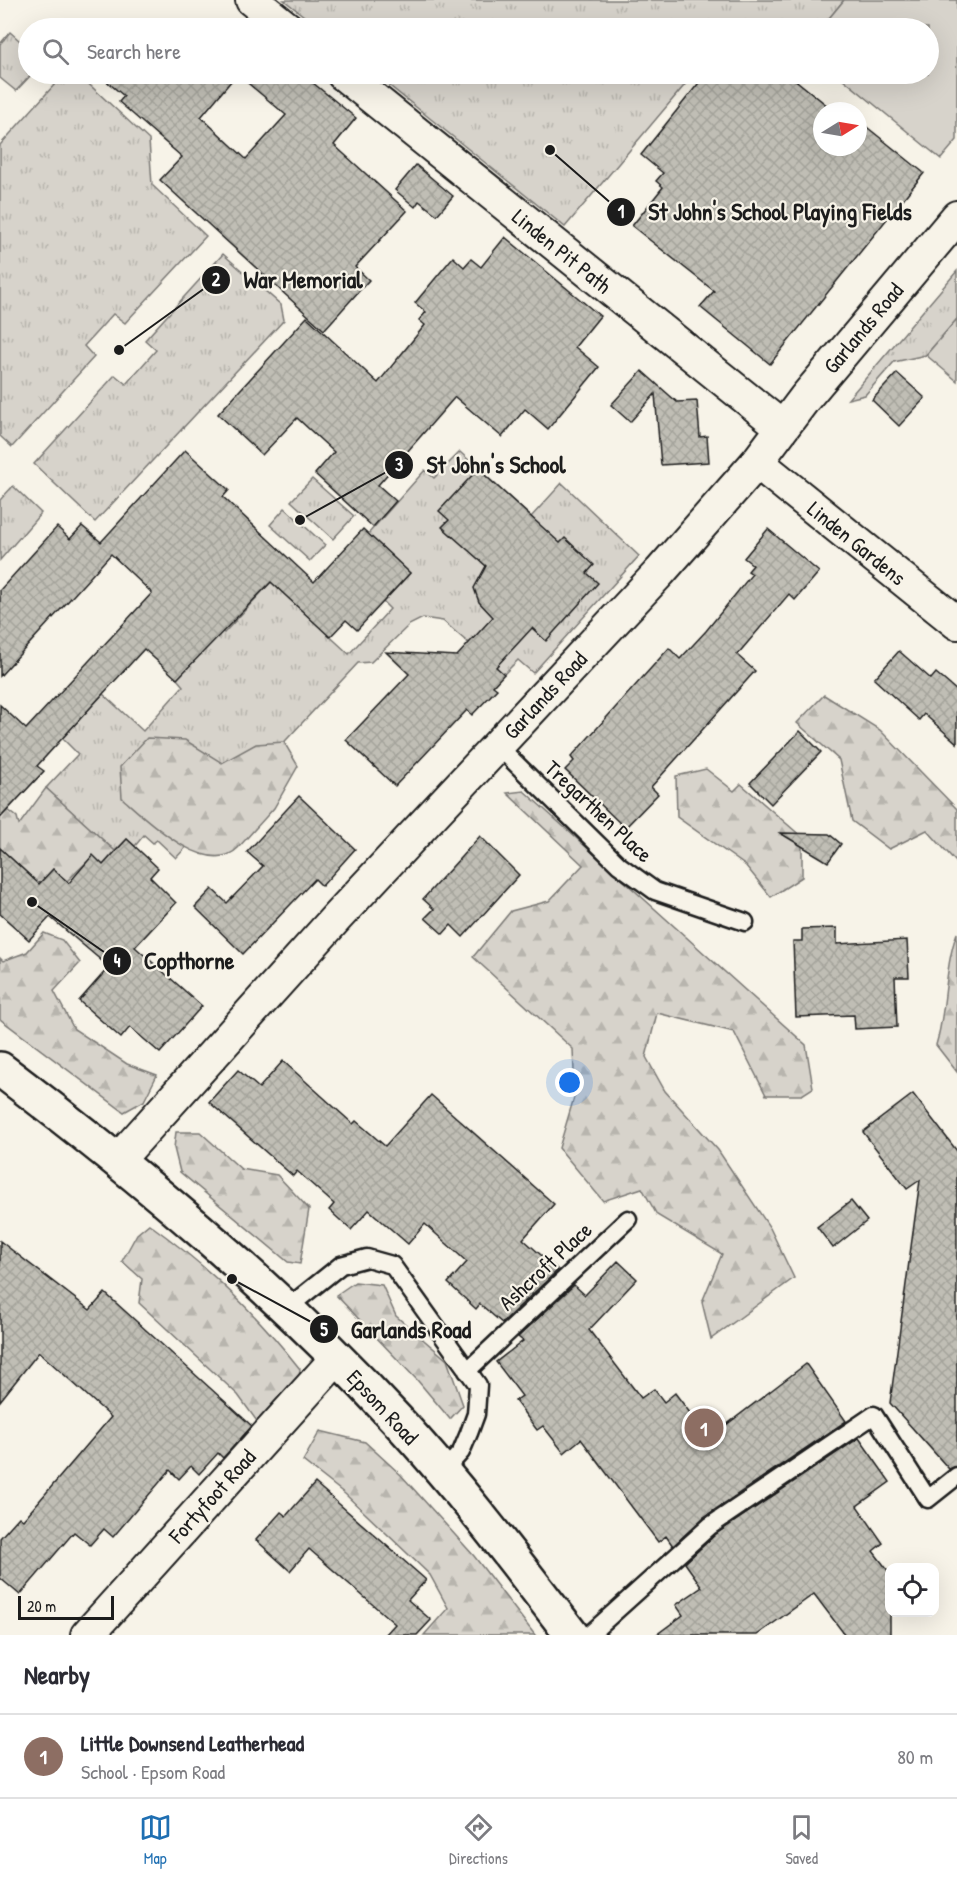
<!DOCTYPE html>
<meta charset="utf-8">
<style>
body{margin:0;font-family:"Patrick Hand",sans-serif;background:#f2f2f3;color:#2b2b33}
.controls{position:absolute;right:18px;bottom:18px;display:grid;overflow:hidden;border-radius:12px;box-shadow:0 6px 24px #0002}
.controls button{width:54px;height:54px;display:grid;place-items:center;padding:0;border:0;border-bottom:2px solid #e1e1e2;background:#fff;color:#2b2b33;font:30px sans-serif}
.compass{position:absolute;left:813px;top:102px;width:54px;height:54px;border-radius:50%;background:#fff;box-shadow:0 6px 24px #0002;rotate:79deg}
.scale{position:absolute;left:18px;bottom:15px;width:96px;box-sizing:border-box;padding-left:6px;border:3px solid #1c1c1c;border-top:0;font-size:16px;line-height:21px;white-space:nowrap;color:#1c1c1c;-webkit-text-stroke:4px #f7f3e8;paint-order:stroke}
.you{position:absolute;left:570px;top:1083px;width:21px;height:21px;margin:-15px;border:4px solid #fff;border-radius:50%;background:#1a73e8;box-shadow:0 0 0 9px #1a73e833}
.badge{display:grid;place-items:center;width:39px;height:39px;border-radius:50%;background:#1f6fb2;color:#fff;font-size:20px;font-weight:700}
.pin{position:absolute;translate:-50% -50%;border:3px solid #fff;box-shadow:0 2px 6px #0006}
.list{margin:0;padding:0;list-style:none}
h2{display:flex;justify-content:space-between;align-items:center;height:78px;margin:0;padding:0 24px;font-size:26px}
h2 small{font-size:20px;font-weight:400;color:#7c7c81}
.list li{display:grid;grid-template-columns:39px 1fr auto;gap:18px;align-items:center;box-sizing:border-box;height:84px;padding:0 24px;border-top:2px solid #e1e1e2}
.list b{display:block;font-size:22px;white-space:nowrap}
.list p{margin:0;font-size:20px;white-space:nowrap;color:#7c7c81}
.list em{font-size:20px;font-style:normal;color:#7c7c81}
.icon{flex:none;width:33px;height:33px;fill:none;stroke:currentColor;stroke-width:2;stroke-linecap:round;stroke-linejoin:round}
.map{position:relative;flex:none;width:957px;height:1635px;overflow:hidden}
.search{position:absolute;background:#fff;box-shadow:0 6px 24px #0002;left:18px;right:18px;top:18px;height:66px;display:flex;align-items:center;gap:15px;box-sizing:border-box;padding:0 21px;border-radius:33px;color:#7c7c81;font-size:22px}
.sheet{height:162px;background:#fff}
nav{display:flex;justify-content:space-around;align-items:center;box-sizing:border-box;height:84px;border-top:2px solid #e1e1e2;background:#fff;font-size:16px;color:#7c7c81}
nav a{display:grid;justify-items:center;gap:3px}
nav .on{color:#1f6fb2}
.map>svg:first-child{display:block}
</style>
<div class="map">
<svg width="957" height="1635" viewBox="0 0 957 1635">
<defs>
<pattern id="grass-tufts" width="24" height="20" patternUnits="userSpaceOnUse" patternTransform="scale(1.5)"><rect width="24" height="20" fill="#d7d3cb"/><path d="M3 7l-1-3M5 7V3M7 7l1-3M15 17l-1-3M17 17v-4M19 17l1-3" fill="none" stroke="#b8b5ae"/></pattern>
<pattern id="forest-firs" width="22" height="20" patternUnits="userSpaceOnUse" patternTransform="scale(1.5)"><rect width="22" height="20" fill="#d7d3cb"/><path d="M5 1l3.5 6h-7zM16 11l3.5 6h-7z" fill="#b8b5ae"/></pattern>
<pattern id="building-cross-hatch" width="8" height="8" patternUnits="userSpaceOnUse" patternTransform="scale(1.5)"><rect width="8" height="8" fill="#c0beb5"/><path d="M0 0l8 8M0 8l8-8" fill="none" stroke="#a4a39b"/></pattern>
</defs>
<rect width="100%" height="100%" fill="#f7f3e8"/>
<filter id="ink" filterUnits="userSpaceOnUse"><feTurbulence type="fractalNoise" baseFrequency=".0167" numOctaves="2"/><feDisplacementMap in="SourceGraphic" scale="12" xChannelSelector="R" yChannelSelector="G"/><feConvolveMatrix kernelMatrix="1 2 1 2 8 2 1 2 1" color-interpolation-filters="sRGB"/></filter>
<g filter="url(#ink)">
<g fill="url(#grass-tufts)" stroke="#7a7874" stroke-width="1.5">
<polygon points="284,0 844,0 821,28 745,28 737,23 732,28 319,28"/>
<polygon points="10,32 28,48 28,74 32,74 16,91 0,78 0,44"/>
<polygon points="64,74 79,75 149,140 152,185 206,236 125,323 113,314 84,346 94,357 12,447 0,436 0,145"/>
<polygon points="375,74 694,74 565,227"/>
<polygon points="223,254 281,305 284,320 95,522 34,464 115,375 126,384 156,350 145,340"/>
<polygon points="957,271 957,319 926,355 894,362 865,395 848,399"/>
<polygon points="460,452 531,517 562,483 639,556 533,673 518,660 504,674 443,621 423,618 409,625 371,662 358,663 176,858 157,840 153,843 144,835 135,846 127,839 115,851 46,788 78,754 62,738 103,694 143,731 183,686 177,679 221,631 224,633 271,582 349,654 390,609 383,602 410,573 368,534 425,470 434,478"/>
<polygon points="312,479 354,516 333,539 291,501"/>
<polygon points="13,486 41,513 0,560 0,500"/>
<polygon points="285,508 325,545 310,561 270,525"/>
</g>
<g fill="url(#forest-firs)" stroke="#7a7874" stroke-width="1.5">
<polygon points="824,695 880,730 957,809 957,863 927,830 889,849 852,821 839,760 797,723"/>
<path d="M147,738L185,740L222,763L256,744L284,742L298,766L274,808L238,848C207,879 145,818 122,798L120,767Z"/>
<polygon points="706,769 734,791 741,784 802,837 802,877 771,897 746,866 677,817 676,776"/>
<polygon points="46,788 115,851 103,865 93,856 67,881 53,869 39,884 3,851 0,853 0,818 8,810 17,817 19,825"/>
<polygon points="524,791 806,1045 813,1088 802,1095 766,1095 734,1032 657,1013 646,1057 665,1091 718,1150 770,1228 794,1278 711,1339 702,1302 722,1254 657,1215 642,1188 603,1201 559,1148 575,1094 573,1049 473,957 511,911 549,901 583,865 507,793"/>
<polygon points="44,933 62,940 80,963 54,991 74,1029 127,1064 157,1075 144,1101 124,1112 0,1019 0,958 3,961 27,952"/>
<path d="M957,933V1072L936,1045C947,1009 944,968 957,933Z"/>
<polygon points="176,1132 200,1132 241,1169 277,1175 309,1209 300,1264 288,1262 180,1172 174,1148"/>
<path d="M149,1224C206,1265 257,1314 300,1369L298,1389L259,1424L238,1395L139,1303L142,1279L122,1261L137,1234Z"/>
<polygon points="355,1282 382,1285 396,1316 447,1360 463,1405 450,1419 418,1381 336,1295"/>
<polygon points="320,1431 365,1442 401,1475 474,1556 535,1635 424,1635 448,1608 430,1575 345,1494 303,1461"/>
</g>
<g fill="#d7d3cb" stroke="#7a7874" stroke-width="1.5">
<polygon points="844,0 957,0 957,140 941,159 837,74 928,74 928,28 821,28"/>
<polygon points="957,319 957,381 926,355"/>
</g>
<g fill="url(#building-cross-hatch)" stroke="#1c1c1c" stroke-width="1.5" fill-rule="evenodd">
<path d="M98,74H302L356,118L334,145L407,211L355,267L369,280L324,330L160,180L182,157L119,102L124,96ZM237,74L286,115L246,159L201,117Z"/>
<polygon points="706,74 788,74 834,111 822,111 822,147 858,147 858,120 924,173 770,364 700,307 714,291 632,226 663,187 656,181 663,173 641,155"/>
<polygon points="416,165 453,196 437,215 419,201 415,207 395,190"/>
<polygon points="505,237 600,316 575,347 599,367 548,429 525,409 502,437 455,397 378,485 396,501 373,527 315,474 334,452 297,418 262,455 218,414 307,317 378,383 425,325 419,320 426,312 415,303 453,257 464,267 471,259 481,267"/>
<polygon points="642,371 677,402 697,401 700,437 707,436 709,462 661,465 655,394 630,422 611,405"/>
<polygon points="897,373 925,398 899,426 872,400"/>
<polygon points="185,450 229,490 223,497 314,582 363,529 410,573 357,630 346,620 330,637 271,582 177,679 144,649 37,766 44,771 0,818 0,705 26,729 152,593 111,554 0,676 0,590 57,527 70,539 82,526 101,542"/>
<polygon points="478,469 560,543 565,538 594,565 587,573 598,583 546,641 532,628 496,667 504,674 493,686 497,689 472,715 467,710 395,786 346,740 409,674 386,652 457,656 493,617 479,602 474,588 486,566 442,527 449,520 439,511"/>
<polygon points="768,529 819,572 795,600 789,594 737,655 755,671 651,787 658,794 625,828 565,770 574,761 571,757 669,648 680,659 706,631 752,574 748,571 753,565 744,558"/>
<polygon points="899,651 931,679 936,673 957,691 957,743 924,714 919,720 874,679"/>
<polygon points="800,731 821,752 771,804 750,783"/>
<polygon points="299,796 355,849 322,886 315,879 243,954 195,907 212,889 227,903 263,866 247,852"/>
<polygon points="780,833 829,834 841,844 828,862"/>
<polygon points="480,836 519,875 463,937 451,925 443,934 425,918 434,909 423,899"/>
<polygon points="127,839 158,868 150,877 176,903 135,947 202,1006 160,1053 130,1027 121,1038 79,1001 109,967 50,917 29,940 0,914 0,848 39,884 53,869 69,883 93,855 103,865"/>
<polygon points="837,928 837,944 907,940 909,977 895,977 897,1027 855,1029 854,1015 796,1017 793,941 802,941 802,929"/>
<polygon points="283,1061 353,1124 356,1121 385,1146 431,1095 554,1204 523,1239 558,1270 502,1323 480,1304 476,1309 448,1283 467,1262 425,1224 408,1244 369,1210 351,1230 329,1210 334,1204 297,1171 293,1176 209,1102 238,1070 259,1088"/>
<polygon points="913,1094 957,1151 957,1466 949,1469 890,1403 920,1180 907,1189 863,1132"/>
<polygon points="851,1201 867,1221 833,1248 817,1227"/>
<polygon points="0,1241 90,1310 105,1293 252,1426 223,1458 218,1453 199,1474 191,1466 179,1479 170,1470 113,1537 104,1529 90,1545 74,1532 20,1595 0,1578 0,1538 19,1517 23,1520 111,1417 39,1352 0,1401"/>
<polygon points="618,1261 637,1279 589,1330 641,1398 654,1389 664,1402 675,1393 709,1438 806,1364 846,1421 704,1517 673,1546 666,1536 658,1542 581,1439 564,1453 543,1426 537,1430 515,1401 522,1396 496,1362 523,1341 518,1337 574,1285 585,1295"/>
<polygon points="859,1438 890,1482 857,1506 883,1543 873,1551 890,1573 890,1635 845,1635 814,1594 757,1635 656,1635 683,1615 676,1605 702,1587 685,1563 716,1534"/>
<polygon points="315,1483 426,1580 408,1600 431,1620 417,1635 385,1635 395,1624 309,1549 290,1571 256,1540 281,1512 286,1516"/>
</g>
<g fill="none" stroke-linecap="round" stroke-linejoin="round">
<g stroke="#1c1c1c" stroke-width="21">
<g id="lane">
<polyline points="498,746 619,865 655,891 745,922"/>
<polyline points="286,1309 341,1265 367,1258 392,1265 478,1385 476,1414 469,1433 461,1452 443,1472"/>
<polyline points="467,1371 628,1219"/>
<polyline points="589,1635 710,1526 874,1415 928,1499 957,1476"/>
</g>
</g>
<g stroke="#1c1c1c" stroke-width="36">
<g id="street">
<polyline points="252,0 287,28"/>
<polyline points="343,74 782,427"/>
<polyline points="757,462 957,623"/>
<polyline points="118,1160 338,916 660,572 757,462 805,398 957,217"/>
<polyline points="87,1635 337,1358"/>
</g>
</g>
<g stroke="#1c1c1c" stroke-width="38">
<path id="secondary" d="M0,1069C141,1176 277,1290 397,1420C460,1488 516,1562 572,1635"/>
</g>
<use href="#lane" stroke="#f7f3e8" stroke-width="16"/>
<use href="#street" stroke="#f7f3e8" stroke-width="32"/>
<use href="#secondary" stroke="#f7f3e8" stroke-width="33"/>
</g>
</g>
<g text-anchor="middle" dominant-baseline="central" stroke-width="4.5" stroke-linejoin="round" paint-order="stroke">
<g font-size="22" fill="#1c1c1c" stroke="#f7f3e8">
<text transform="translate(562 251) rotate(39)">Linden Pit Path</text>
<text transform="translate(863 328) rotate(-50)">Garlands Road</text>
<text transform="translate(857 543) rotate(39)">Linden Gardens</text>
<text transform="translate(545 695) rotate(-47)">Garlands Road</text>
<text transform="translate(599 811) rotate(43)">Tregarthen Place</text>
<text transform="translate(545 1266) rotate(-43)">Ashcroft Place</text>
<text transform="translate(383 1407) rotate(47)">Epsom Road</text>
<text transform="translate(212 1496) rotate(-48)">Fortyfoot Road</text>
</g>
</g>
<path fill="none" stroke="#1c1c1c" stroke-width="2" d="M550 150L621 212M119 350L216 280M300 520L399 465M32 902L117 961M232 1279L324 1329"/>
<g fill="#1c1c1c" stroke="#f7f3e8" stroke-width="2">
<circle cx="550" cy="150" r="6"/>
<circle cx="119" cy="350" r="6"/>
<circle cx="300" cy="520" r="6"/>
<circle cx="32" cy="902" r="6"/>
<circle cx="232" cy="1279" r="6"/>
<circle cx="621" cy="212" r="15"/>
<circle cx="216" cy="280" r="15"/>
<circle cx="399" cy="465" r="15"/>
<circle cx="117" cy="961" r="15"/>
<circle cx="324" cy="1329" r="15"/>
</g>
<g font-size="18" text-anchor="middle" font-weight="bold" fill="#fff">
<text x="621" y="218">1</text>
<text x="216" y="286">2</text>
<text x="399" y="471">3</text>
<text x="117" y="967">4</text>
<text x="324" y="1336">5</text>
</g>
<g font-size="24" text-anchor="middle" font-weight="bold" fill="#1c1c1c" stroke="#f7f3e8" stroke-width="4.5" stroke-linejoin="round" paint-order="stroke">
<text x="780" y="220">St John's School Playing Fields</text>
<text x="303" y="288">War Memorial</text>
<text x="496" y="473">St John's School</text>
<text x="189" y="969">Copthorne</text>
<text x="411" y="1338">Garlands Road</text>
</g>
</svg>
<div class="controls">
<button><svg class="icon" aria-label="locate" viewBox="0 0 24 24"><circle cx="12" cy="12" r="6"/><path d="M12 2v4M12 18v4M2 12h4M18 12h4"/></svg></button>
</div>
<svg class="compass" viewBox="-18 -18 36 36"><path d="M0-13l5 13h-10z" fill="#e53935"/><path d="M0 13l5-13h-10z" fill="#7c7c81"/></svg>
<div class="scale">20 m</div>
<div class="you"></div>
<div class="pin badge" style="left:704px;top:1428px;background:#8d6e63">1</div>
<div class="search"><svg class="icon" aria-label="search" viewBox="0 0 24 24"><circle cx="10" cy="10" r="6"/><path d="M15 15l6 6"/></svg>Search here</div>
</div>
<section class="sheet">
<h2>Nearby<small></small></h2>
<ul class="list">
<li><span class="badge" style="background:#8d6e63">1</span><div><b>Little Downsend Leatherhead</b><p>School · Epsom Road</p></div><em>80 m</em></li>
</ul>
</section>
<nav>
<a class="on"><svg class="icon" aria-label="map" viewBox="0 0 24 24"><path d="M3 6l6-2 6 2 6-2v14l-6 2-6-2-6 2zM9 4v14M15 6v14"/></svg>Map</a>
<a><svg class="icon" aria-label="directions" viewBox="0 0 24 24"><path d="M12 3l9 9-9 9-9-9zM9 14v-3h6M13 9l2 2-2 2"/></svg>Directions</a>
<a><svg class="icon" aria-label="saved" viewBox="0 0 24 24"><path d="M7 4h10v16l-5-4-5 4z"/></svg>Saved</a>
</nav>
